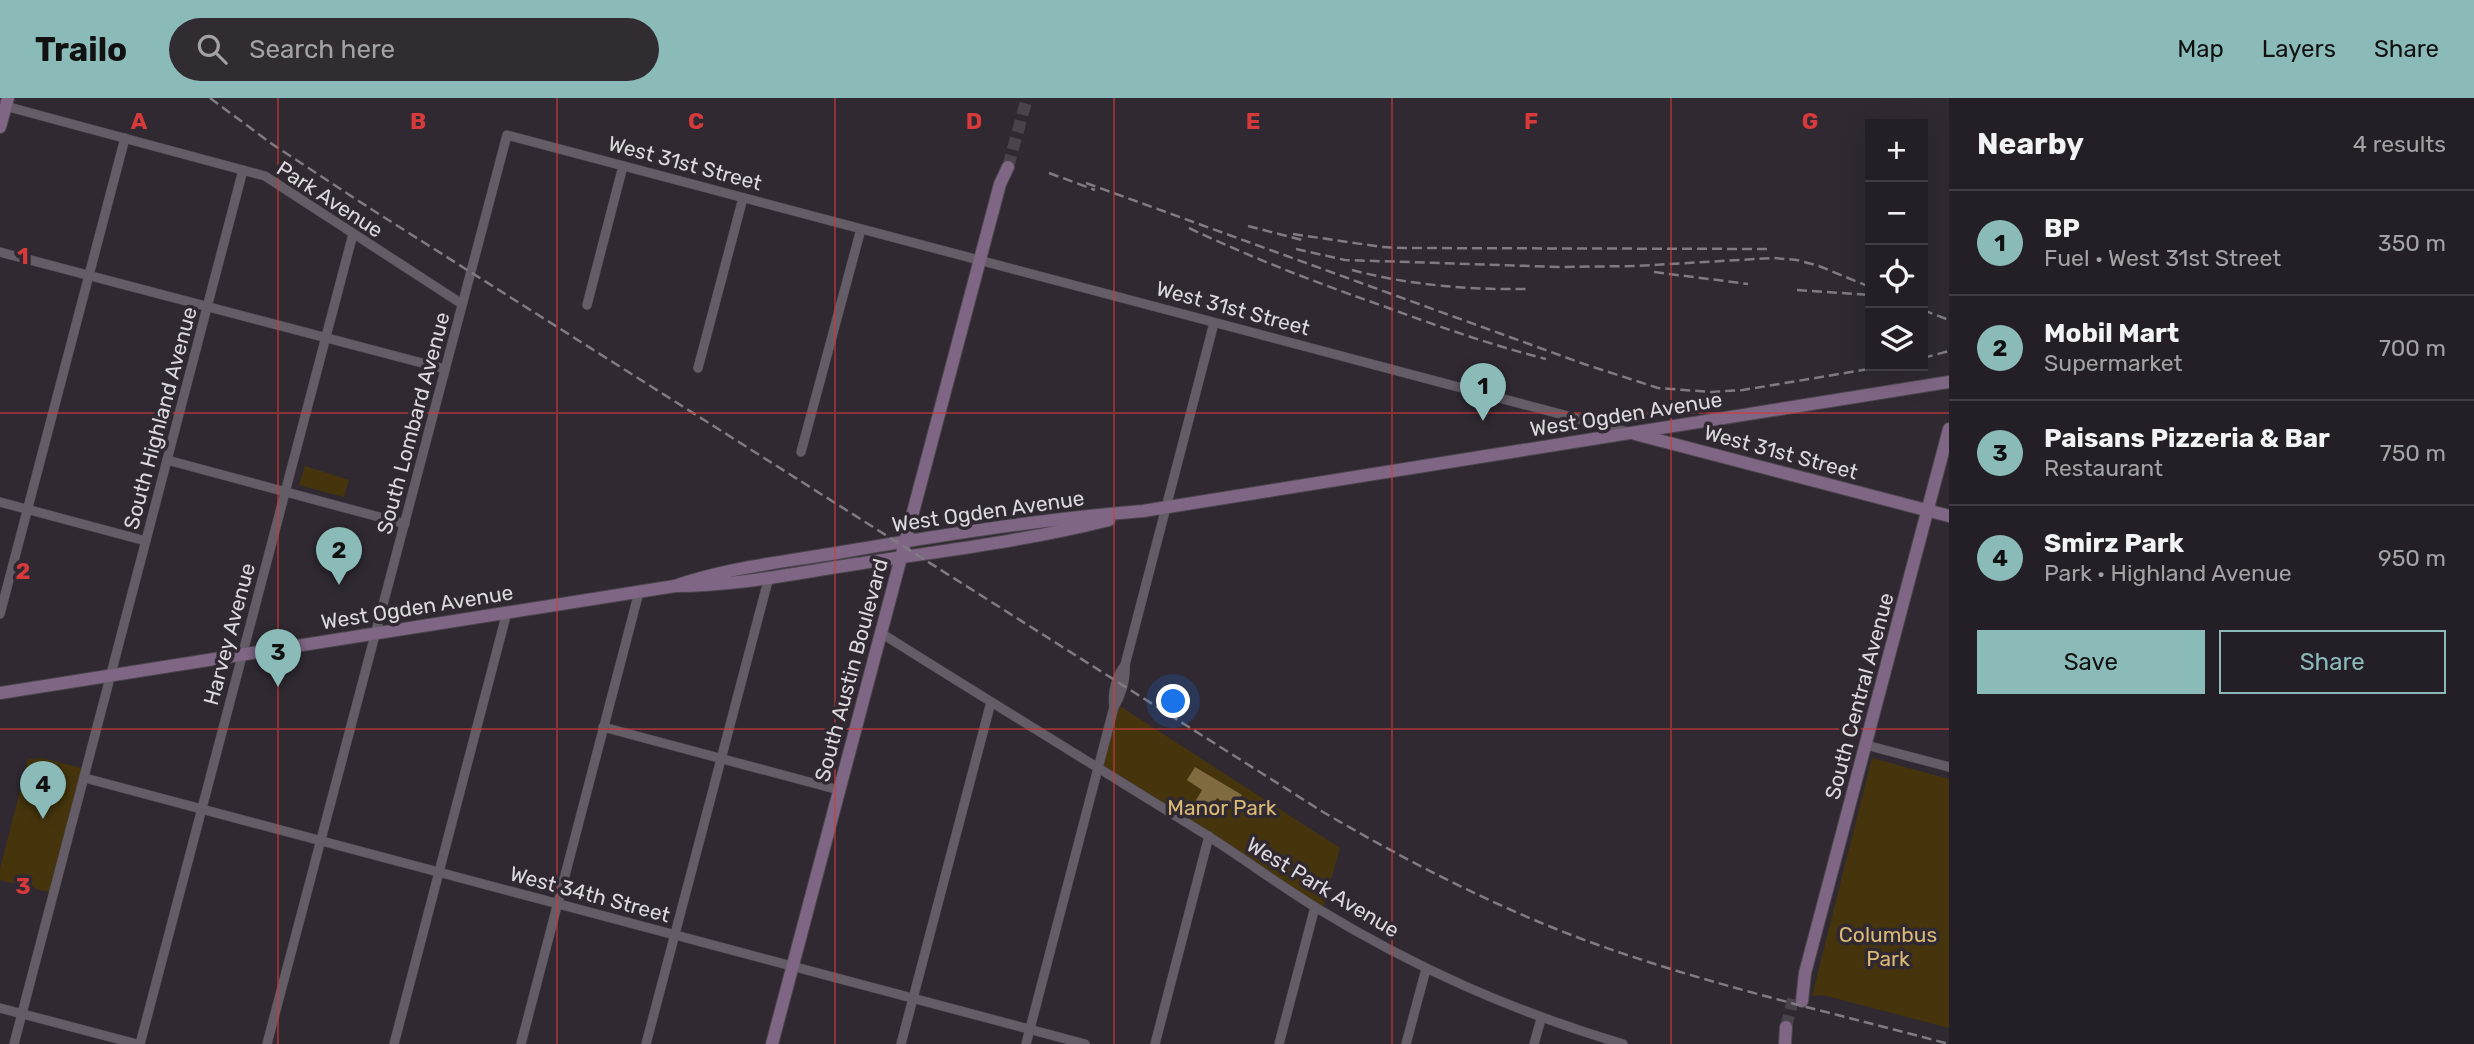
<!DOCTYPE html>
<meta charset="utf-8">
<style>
body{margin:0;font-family:Rubik,sans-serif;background:#302c32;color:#f1f3f6}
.controls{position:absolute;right:21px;top:21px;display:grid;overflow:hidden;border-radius:0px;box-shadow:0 7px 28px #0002}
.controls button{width:63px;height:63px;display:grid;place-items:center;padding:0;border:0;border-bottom:2px solid #413d43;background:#241f26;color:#f1f3f6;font:35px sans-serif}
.you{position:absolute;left:1174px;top:604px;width:24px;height:24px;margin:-18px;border:5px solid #fff;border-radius:50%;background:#1a73e8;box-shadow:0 0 0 10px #1a73e833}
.badge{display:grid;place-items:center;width:46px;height:46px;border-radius:50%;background:#8bbbb9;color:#111;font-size:23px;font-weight:700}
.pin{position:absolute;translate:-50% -58px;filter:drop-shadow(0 2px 4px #0008)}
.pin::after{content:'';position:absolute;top:37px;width:24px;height:21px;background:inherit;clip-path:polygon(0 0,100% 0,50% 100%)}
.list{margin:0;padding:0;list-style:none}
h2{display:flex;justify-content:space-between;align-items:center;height:91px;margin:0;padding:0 28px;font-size:30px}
h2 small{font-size:23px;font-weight:400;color:#a3a2a7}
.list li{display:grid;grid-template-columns:46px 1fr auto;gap:21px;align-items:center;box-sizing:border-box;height:105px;padding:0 28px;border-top:2px solid #413d43}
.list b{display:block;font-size:26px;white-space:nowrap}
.list p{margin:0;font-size:23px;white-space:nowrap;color:#a3a2a7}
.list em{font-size:23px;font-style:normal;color:#a3a2a7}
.actions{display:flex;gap:14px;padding:21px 28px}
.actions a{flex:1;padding:16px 0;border:2px solid #8bbbb9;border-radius:0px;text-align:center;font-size:24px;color:#8bbbb9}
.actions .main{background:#8bbbb9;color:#111}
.icon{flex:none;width:38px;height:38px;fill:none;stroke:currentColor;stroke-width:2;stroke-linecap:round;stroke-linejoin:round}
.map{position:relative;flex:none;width:1949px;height:946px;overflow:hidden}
header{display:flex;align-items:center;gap:42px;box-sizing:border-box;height:98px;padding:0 35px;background:#8bbbb9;color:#111}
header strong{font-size:33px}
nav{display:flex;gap:38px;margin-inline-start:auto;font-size:24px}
.search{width:490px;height:63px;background:#302c32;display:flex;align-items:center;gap:18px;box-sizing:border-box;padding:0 24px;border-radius:38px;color:#a3a2a7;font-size:26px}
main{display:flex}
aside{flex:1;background:#241f26}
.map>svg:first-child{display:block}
</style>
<header>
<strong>Trailo</strong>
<div class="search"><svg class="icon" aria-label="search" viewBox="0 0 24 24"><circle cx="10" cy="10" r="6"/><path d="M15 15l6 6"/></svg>Search here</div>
<nav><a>Map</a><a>Layers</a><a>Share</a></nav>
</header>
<main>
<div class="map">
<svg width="1949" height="946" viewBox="0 0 1949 946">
<rect width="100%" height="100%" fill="#302932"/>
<g fill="#46350c">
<polygon points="305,368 349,382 344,399 299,387"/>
<polygon points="1118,607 1340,750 1323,810 1102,668"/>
<polygon points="43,660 85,671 53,795 0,782 0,771 28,661"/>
<polygon points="1872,660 1949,681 1949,930 1823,897 1812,898"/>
</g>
<polygon fill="#7f6b3f" points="1195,669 1242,697 1234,711 1217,700 1209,712 1195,704 1202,692 1187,682"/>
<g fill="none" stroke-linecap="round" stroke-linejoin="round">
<g stroke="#4a434c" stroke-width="12" stroke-dasharray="12 6" stroke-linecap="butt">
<polyline points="1008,69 1027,0"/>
<polyline points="1786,929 1793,901"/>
</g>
<g stroke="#4b454d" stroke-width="10">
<g id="street">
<polyline points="5,8 265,78 462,206"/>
<polyline points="0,154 445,271"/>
<polyline points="587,207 623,68"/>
<polyline points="698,270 743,100"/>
<polyline points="801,354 861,131"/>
<polyline points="167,362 405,426"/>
<polyline points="0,404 146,443"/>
<polyline points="0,516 125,40"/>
<path d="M881,535C987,602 1094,667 1200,733C1239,757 1276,785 1315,809C1415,870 1512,913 1623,946"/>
<path d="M1114,609C1112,595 1116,578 1125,567"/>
<polyline points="603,629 839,692"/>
<polyline points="1866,647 1949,669"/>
<polyline points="85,680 1085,946"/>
<polyline points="0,910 137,946"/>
<polyline points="14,946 243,72"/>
<polyline points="140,946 353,136"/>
<polyline points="267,946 507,37 1628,334"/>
<polyline points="394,946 507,514"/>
<polyline points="521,946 639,494"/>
<polyline points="646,946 769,479"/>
<polyline points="901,946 991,604"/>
<path d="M1026,946L1114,609C1121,597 1126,581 1125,567L1214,225"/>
<polyline points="1155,946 1209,738"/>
<polyline points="1279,946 1315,809"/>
<polyline points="1406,946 1426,871"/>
<polyline points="1534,946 1541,921"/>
</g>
</g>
<g stroke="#4b454d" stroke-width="14">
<g id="secondary">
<polyline points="0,29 8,0"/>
<polyline points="1635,336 1949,418"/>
<path d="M675,488C729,469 786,464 842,454C942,437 1042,421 1143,413L1949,284"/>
<path d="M0,595L675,488C736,488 796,475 856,466C940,453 1026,443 1109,422"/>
<polyline points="1802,903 1805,875 1949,331"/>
<polyline points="772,946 1000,86 1008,69"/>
<polyline points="1785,946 1786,929"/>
</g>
</g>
<use href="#street" stroke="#645c66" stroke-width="9"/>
<use href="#secondary" stroke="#7f6684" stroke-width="12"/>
<g stroke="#807a81" stroke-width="2.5" stroke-dasharray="10 5" stroke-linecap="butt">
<path d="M210,0L272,46L371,111L1323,714C1412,766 1503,813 1601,848C1714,888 1833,915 1949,946"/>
<polyline points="1049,75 1095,92"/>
<polyline points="1086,85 1584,266 1658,290 1711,294 1743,292 1887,268"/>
<polyline points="1248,128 1302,142"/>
<path d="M1189,130C1252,160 1317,185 1383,208C1437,228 1491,247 1546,261"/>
<polyline points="1293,136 1382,149 1405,150 1769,151"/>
<polyline points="1296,151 1345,162 1561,169 1636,168 1773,160 1797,162 1819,168 1870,189"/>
<path d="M1352,172C1408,187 1470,192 1528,191"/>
<polyline points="1654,174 1748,186"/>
<polyline points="1797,192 1870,197"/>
<polyline points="1923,212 1949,222"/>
<polyline points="1923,260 1949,253"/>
</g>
</g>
<path fill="none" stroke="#d73a3a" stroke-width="2" stroke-opacity="0.55" d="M278,0V946M557,0V946M835,0V946M1114,0V946M1392,0V946M1671,0V946M0,315H1949M0,631H1949"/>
<g text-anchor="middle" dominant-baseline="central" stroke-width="7" stroke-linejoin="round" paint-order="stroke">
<g font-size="21" fill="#ddd8de" stroke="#302932">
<text transform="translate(685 65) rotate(15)">West 31st Street</text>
<text transform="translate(330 101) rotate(33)">Park Avenue</text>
<text transform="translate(1233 210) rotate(15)">West 31st Street</text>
<text transform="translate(1626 316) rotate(-9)">West Ogden Avenue</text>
<text transform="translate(160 320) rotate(-75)">South Highland Avenue</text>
<text transform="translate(413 325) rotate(-75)">South Lombard Avenue</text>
<text transform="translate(1781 354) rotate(15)">West 31st Street</text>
<text transform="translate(988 413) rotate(-8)">West Ogden Avenue</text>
<text transform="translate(417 509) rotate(-9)">West Ogden Avenue</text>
<text transform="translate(229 536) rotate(-75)">Harvey Avenue</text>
<text transform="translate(851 572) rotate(-75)">South Austin Boulevard</text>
<text transform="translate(1859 598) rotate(-75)">South Central Avenue</text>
<text transform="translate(1323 789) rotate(31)">West Park Avenue</text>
<text transform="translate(590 796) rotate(15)">West 34th Street</text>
</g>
<g font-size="21" fill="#daba74" stroke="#302932">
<text x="1222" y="709">Manor Park</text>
<text x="1888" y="836">Columbus<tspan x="1888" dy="24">Park</tspan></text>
</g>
</g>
<g font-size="23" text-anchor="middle" font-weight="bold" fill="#d73a3a" stroke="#302932" stroke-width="7" stroke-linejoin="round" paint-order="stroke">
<text x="139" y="31">A</text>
<text x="418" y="31">B</text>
<text x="696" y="31">C</text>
<text x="974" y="31">D</text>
<text x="1253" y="31">E</text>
<text x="1531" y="31">F</text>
<text x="1810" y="31">G</text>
<text x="23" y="166">1</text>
<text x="23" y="481">2</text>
<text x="23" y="796">3</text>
</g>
</svg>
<div class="controls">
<button>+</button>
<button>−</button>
<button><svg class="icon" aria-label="locate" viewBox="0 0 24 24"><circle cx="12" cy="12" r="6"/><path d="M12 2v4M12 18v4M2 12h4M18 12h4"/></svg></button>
<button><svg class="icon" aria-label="layers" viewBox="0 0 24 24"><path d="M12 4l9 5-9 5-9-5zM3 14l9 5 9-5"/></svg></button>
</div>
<div class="you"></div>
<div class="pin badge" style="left:1483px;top:323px">1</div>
<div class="pin badge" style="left:339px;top:487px">2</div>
<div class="pin badge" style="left:278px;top:589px">3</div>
<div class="pin badge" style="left:43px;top:721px">4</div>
</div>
<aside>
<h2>Nearby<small>4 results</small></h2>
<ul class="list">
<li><span class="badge">1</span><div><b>BP</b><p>Fuel · West 31st Street</p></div><em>350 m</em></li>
<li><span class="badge">2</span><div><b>Mobil Mart</b><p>Supermarket</p></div><em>700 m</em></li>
<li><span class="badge">3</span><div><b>Paisans Pizzeria &amp; Bar</b><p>Restaurant</p></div><em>750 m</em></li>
<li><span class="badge">4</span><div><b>Smirz Park</b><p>Park · Highland Avenue</p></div><em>950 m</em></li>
</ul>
<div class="actions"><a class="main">Save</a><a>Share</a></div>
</aside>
</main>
